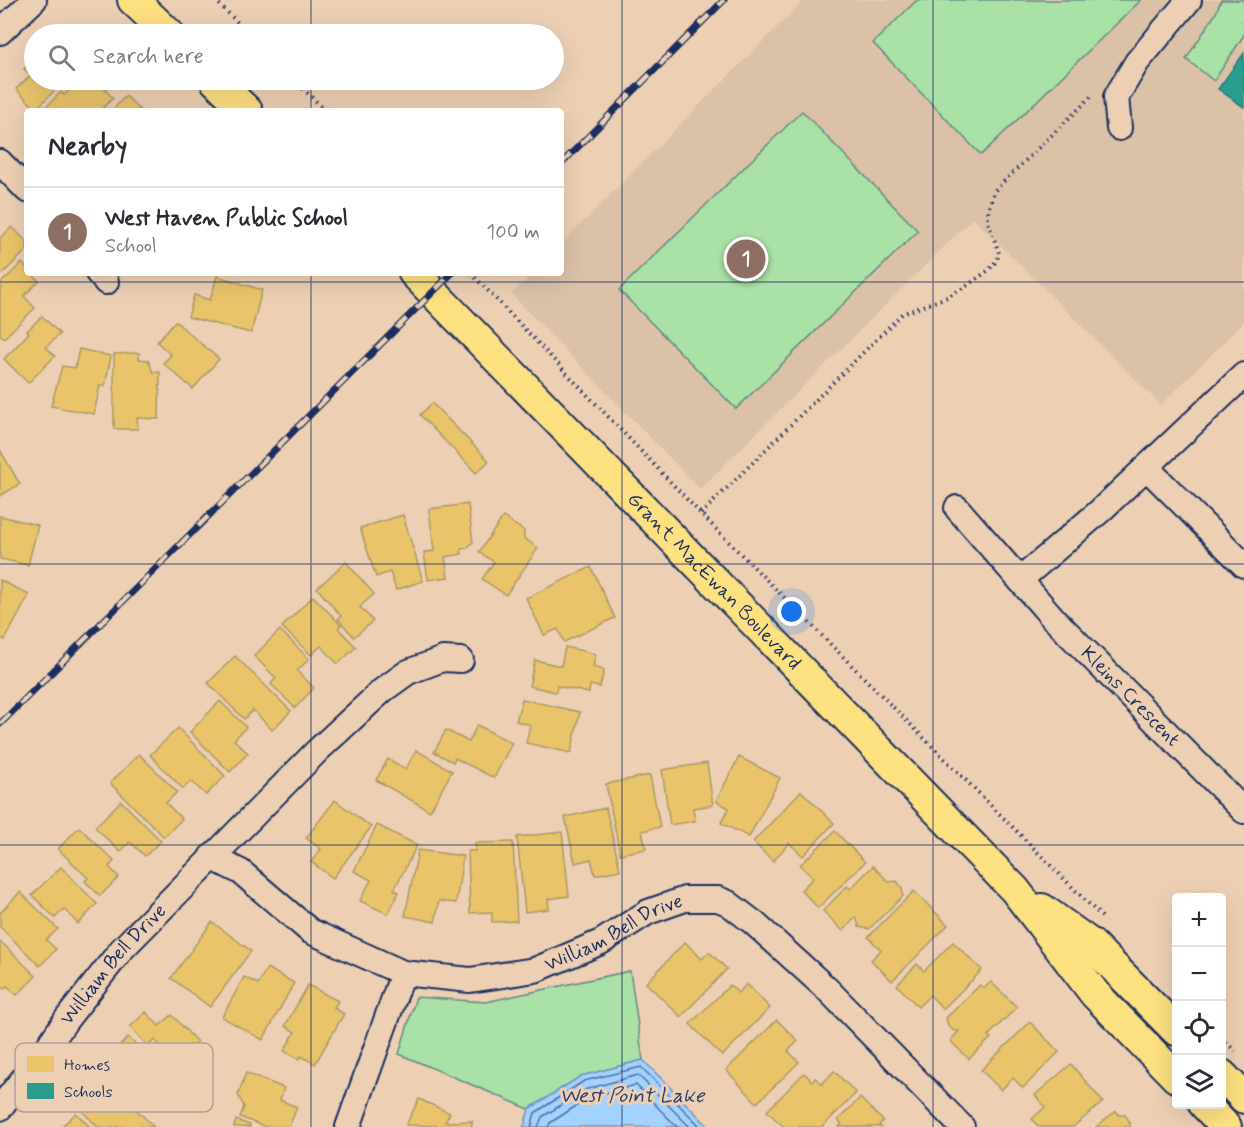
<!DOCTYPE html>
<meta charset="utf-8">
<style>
body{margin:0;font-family:Mynerve,sans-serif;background:#f2f2f3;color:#2b2b33}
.controls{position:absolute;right:18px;bottom:18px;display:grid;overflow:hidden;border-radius:6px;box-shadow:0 6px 24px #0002}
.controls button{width:54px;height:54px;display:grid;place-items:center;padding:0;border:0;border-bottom:2px solid #e1e1e2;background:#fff;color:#2b2b33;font:30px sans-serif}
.you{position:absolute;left:792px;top:612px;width:21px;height:21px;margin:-15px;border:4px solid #fff;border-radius:50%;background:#1a73e8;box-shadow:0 0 0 9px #1a73e833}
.badge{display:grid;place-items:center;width:39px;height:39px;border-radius:50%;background:#7c3aed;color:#fff;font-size:20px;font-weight:700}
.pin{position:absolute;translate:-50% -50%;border:3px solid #fff;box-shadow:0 2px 6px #0006}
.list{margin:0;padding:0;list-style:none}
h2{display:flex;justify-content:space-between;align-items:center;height:78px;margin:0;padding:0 24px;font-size:26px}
h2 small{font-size:20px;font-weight:400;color:#7c7c81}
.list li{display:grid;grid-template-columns:39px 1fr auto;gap:18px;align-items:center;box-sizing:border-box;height:90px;padding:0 24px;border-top:2px solid #e1e1e2}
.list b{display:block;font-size:22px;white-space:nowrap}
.list p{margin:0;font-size:20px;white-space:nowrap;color:#7c7c81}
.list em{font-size:20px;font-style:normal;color:#7c7c81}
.icon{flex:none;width:33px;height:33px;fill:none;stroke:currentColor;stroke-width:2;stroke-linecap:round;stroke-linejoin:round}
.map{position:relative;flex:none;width:1244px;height:1127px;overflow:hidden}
.search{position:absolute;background:#fff;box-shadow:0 6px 24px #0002;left:24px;top:24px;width:540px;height:66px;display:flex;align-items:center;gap:15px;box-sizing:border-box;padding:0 21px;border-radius:33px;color:#7c7c81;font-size:22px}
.panel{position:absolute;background:#fff;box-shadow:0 6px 24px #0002;left:24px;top:108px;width:540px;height:168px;border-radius:6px}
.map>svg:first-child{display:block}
</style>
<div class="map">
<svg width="1244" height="1127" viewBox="0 0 1244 1127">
<rect width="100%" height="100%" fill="#edd0b4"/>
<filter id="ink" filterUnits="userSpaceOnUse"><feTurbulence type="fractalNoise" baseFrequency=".0167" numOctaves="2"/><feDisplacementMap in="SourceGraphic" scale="12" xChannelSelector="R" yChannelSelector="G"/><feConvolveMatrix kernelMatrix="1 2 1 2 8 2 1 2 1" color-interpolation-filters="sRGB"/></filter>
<g filter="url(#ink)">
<polygon fill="#dbc1a8" points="804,0 1244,0 1244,322 1161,405 973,218 700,489 511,294 532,273 561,273 561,244"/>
<g fill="#a9e1a6" stroke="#628882" stroke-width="1.5">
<polygon points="917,0 1141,0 981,155 873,43"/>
<polygon points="1221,0 1244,0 1244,35 1214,81 1186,59 1216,13"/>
<polygon points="802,111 918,231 736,409 619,290"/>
<polygon points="630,971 643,1060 582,1076 529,1109 399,1054 416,997 486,1002"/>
</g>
<polygon fill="#a3d2ff" stroke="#6d91bf" stroke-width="1.5" points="643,1060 709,1127 524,1127 529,1109 581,1076"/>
<g fill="#e9c46a" stroke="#ab9766" stroke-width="1.5">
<polygon points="34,59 34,80 65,80 36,109 16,89 31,75 24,69"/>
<polygon points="80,80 105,80 110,85 105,90 113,98 100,111 42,111 61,92 64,95"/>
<polygon points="126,96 141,111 111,111"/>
<polygon points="12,227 27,242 27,250 0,276 0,238"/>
<polygon points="22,263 27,268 27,273 31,273 39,281 24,296 35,308 4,338 0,334 0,290 2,288 0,284"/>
<polygon points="217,276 262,290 251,333 188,317 194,295 210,300"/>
<polygon points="42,316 60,334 46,347 55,356 28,383 4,359 29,333 27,331"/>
<polygon points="175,321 219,359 193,389 163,363 171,355 157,342"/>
<polygon points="79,349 111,356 105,386 100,385 94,414 51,406 62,366 75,368"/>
<polygon points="139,353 139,359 148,360 153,372 160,372 159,419 137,418 138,429 114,429 114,354"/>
<polygon points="432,403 489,461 476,473 420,415"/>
<polygon points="0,450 20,484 0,496"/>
<polygon points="468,504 473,542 467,548 461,549 462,554 445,557 448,577 428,580 424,552 434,551 429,509"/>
<polygon points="403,515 423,581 396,590 390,572 376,577 360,528"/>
<polygon points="0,516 38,525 28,565 0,559"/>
<polygon points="503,517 524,531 524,538 538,548 506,595 482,579 494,562 479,552"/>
<polygon points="346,562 374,594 360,607 373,621 354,637 338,619 341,616 317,588"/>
<polygon points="591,567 615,618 564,642 558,629 544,635 526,598"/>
<polygon points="0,580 29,595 5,640 0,637"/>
<polygon points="313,596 341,625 338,628 356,647 338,664 321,646 311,655 282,627"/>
<polygon points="280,630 309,659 297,671 314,688 295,708 271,684 276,678 254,656"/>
<polygon points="565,647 596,654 593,667 604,670 600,687 590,685 589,693 557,686 556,692 529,686 535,660 561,666"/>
<polygon points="235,656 291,711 272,730 253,710 244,719 208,683"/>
<polygon points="522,699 580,712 571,753 526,743 530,725 516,721"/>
<polygon points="220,701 246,727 234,740 248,753 230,772 190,732"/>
<polygon points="477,725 512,743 494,778 455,758 453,762 434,752 446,730 469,742"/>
<polygon points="178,728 225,776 206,795 191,781 183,789 150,755"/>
<polygon points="416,750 452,771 430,811 376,780 388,759 406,769"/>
<polygon points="139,754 177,792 166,803 182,819 164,837 110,783"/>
<polygon points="739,757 780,778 749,837 721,823 729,808 716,801"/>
<polygon points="707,763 713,805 693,808 695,821 670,825 662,770"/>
<polygon points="650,775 660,827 642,831 646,849 620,854 606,784"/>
<polygon points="801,791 834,823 803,856 789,843 773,861 753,842"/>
<polygon points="335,800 371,827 333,878 311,862 321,849 306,838"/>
<polygon points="121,801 161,841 145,856 130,842 120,852 95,827"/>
<polygon points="606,808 620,870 595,875 591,859 575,863 565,817"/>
<polygon points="377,825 417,845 394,890 399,892 388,914 360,901 371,880 354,871"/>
<polygon points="79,827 114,861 109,867 119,877 100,896 85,881 88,878 58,849"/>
<polygon points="835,831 865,862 818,908 801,890 813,878 800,865"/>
<polygon points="562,832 569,896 548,899 549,909 525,912 517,837"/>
<polygon points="513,842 517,921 492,922 492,912 470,913 468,851 475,851 475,843"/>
<polygon points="418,850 463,856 456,903 439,901 435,922 405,916"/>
<polygon points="873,866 889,882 897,881 902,888 903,896 869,929 859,927 856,917 843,931 823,911 847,886 850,889"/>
<polygon points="61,867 97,904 78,924 64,909 55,918 32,895"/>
<polygon points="914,891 948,925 892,981 871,960 881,950 868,937"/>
<polygon points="20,892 58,929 46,940 56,949 40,966 0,927 0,913"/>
<polygon points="212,922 251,951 210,1007 171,978"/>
<polygon points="0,941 36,976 17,995 7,986 4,989 0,985"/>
<polygon points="685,942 702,959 709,952 727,969 681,1017 646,983"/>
<polygon points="953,942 982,970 943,1009 930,995 918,1007 897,985 917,964 924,971"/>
<polygon points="267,968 294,983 263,1040 222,1017 244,977 258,984"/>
<polygon points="991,982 1017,1007 988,1036 991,1038 969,1059 950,1041 959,1031 954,1031 948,1026 946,1018 980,985 984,988"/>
<polygon points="747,984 770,1008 722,1056 690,1024 730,985 738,993"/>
<polygon points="308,985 338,1001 334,1008 344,1014 315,1064 301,1056 299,1059 284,1051 295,1032 285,1026"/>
<polygon points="146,1012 159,1026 172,1015 197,1042 175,1062 155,1040 148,1046 130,1027"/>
<polygon points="777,1020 798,1041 788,1051 799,1062 757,1103 726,1070"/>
<polygon points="1030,1022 1059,1052 1023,1088 1013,1078 1001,1090 981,1070"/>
<polygon points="128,1037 169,1075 144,1101 117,1075 123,1069 110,1056"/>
<polygon points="1071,1064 1103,1102 1073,1127 1039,1127 1032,1119 1045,1107 1035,1095"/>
<polygon points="834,1071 856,1093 822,1127 784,1127 767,1111 804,1073 812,1081 815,1078 822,1084"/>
<polygon points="246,1073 284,1088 280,1100 297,1107 289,1127 265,1127 240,1117 244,1107 238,1095"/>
<polygon points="93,1084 109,1101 119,1092 154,1127 98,1127 74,1103"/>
<polygon points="860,1098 883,1121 879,1125 881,1127 839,1127 842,1124 838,1120"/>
<polygon points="419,1099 450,1113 445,1122 472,1121 472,1127 406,1125"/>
<polygon points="1116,1111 1119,1115 1125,1115 1130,1122 1130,1127 1096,1127"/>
<polygon points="76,1113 90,1127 61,1127"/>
<polygon points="236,1120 250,1125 250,1127 234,1127"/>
</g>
<polygon fill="#2a9d8f" stroke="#267c80" stroke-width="1.5" points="1244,53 1244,107 1218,89"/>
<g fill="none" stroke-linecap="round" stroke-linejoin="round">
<g stroke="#51709e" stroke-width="1.5">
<polyline points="531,1127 535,1113 584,1081 641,1067 701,1127"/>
<polyline points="538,1127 542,1117 587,1089 638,1075 690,1127"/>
<polyline points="548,1127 550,1123 590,1097 636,1085 677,1127"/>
</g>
<g stroke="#1b2f5e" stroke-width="28">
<g id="minor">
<polyline points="0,32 34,0"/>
<polyline points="1119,128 1116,97 1137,62 1189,0"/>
<polyline points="0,162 27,190"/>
<polyline points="98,273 106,282"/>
<polyline points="1147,468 1244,565"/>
<path id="s1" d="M957,508L1053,618L1244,811"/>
<polyline points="1020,580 1100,511 1244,375"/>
<path id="s2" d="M211,857L241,872L310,931L403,973L470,980L535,970L601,942L648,912L685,899H718L728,903L754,923L827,989L962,1127"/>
<path id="s3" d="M0,1108L43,1054L66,1020L122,949L318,750L383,690L408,672L443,659L461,660"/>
<polyline points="348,1127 403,973"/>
</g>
</g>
<g stroke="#1b2f5e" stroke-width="34">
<g id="major">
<polyline points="133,0 169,34"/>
<polyline points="215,80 247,111"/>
<path id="s4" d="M414,273L1015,890L1095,994L1176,1077"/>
<polyline points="1042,909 1092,945 1176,1030"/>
<polyline points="1222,1075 1244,1098"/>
<polyline points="1204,1104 1226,1127"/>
</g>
</g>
<g stroke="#1b2f5e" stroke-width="4" stroke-dasharray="1.5 4.5" stroke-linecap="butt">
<polyline points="215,0 249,34"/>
<polyline points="294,80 326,111"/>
<polyline points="471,273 701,514 1102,917"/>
<polyline points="701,514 902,314 947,297 968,285 989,270 997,260 999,253 988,222 988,211 994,191 1093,95"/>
<polyline points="1222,1038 1235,1051"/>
</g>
<use href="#minor" stroke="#edd0b4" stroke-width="24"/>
<use href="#major" stroke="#fde080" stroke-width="30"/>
<g stroke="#1b2f5e" stroke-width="7">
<g id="rail">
<polyline points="561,164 724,0"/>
<polyline points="0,724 452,273"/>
</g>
</g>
<use href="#rail" stroke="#edd0b4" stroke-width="4.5" stroke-dasharray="14" stroke-linecap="butt"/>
</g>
</g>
<path fill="none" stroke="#1b2f5e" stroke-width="1.5" stroke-opacity="0.55" d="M311,0V34M622,0V1127M933,0V1127M311,80V111M311,273V1127M0,282H1244M0,564H1244M0,845H1244"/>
<g text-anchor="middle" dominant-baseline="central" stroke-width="6" stroke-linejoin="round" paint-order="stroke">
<g font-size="20" fill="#1b2f5e" stroke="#edd0b4">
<text stroke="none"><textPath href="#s4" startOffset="430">Grant MacEwan Boulevard</textPath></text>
<text stroke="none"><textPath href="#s1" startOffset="256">Kleins Crescent</textPath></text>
<text stroke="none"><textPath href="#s2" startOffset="447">William Bell Drive</textPath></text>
<text stroke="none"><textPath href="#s3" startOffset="183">William Bell Drive</textPath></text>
</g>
<g font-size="21" font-style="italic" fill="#293f6e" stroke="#edd0b4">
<text x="632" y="1096">West Point Lake</text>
</g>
</g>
<rect x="15" y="1043" width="198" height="69" rx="9" fill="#edd0b4" stroke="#aea09a" stroke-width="1.5"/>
<rect x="27" y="1056" width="27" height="16" fill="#e9c46a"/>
<rect x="27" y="1083" width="27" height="16" fill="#2a9d8f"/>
<g font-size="16" fill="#1b2f5e">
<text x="64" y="1070">Homes</text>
<text x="64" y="1097">Schools</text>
</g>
</svg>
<div class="controls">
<button>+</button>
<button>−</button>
<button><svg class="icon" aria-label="locate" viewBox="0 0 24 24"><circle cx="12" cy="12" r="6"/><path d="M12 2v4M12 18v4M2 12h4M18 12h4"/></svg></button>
<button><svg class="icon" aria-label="layers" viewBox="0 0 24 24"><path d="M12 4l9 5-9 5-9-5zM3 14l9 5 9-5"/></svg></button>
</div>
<div class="you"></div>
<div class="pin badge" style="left:746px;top:259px;background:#8d6e63">1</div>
<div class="search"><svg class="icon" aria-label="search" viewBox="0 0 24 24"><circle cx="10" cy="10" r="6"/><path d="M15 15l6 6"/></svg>Search here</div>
<section class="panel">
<h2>Nearby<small></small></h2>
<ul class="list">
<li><span class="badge" style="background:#8d6e63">1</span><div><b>West Haven Public School</b><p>School</p></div><em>100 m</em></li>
</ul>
</section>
</div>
